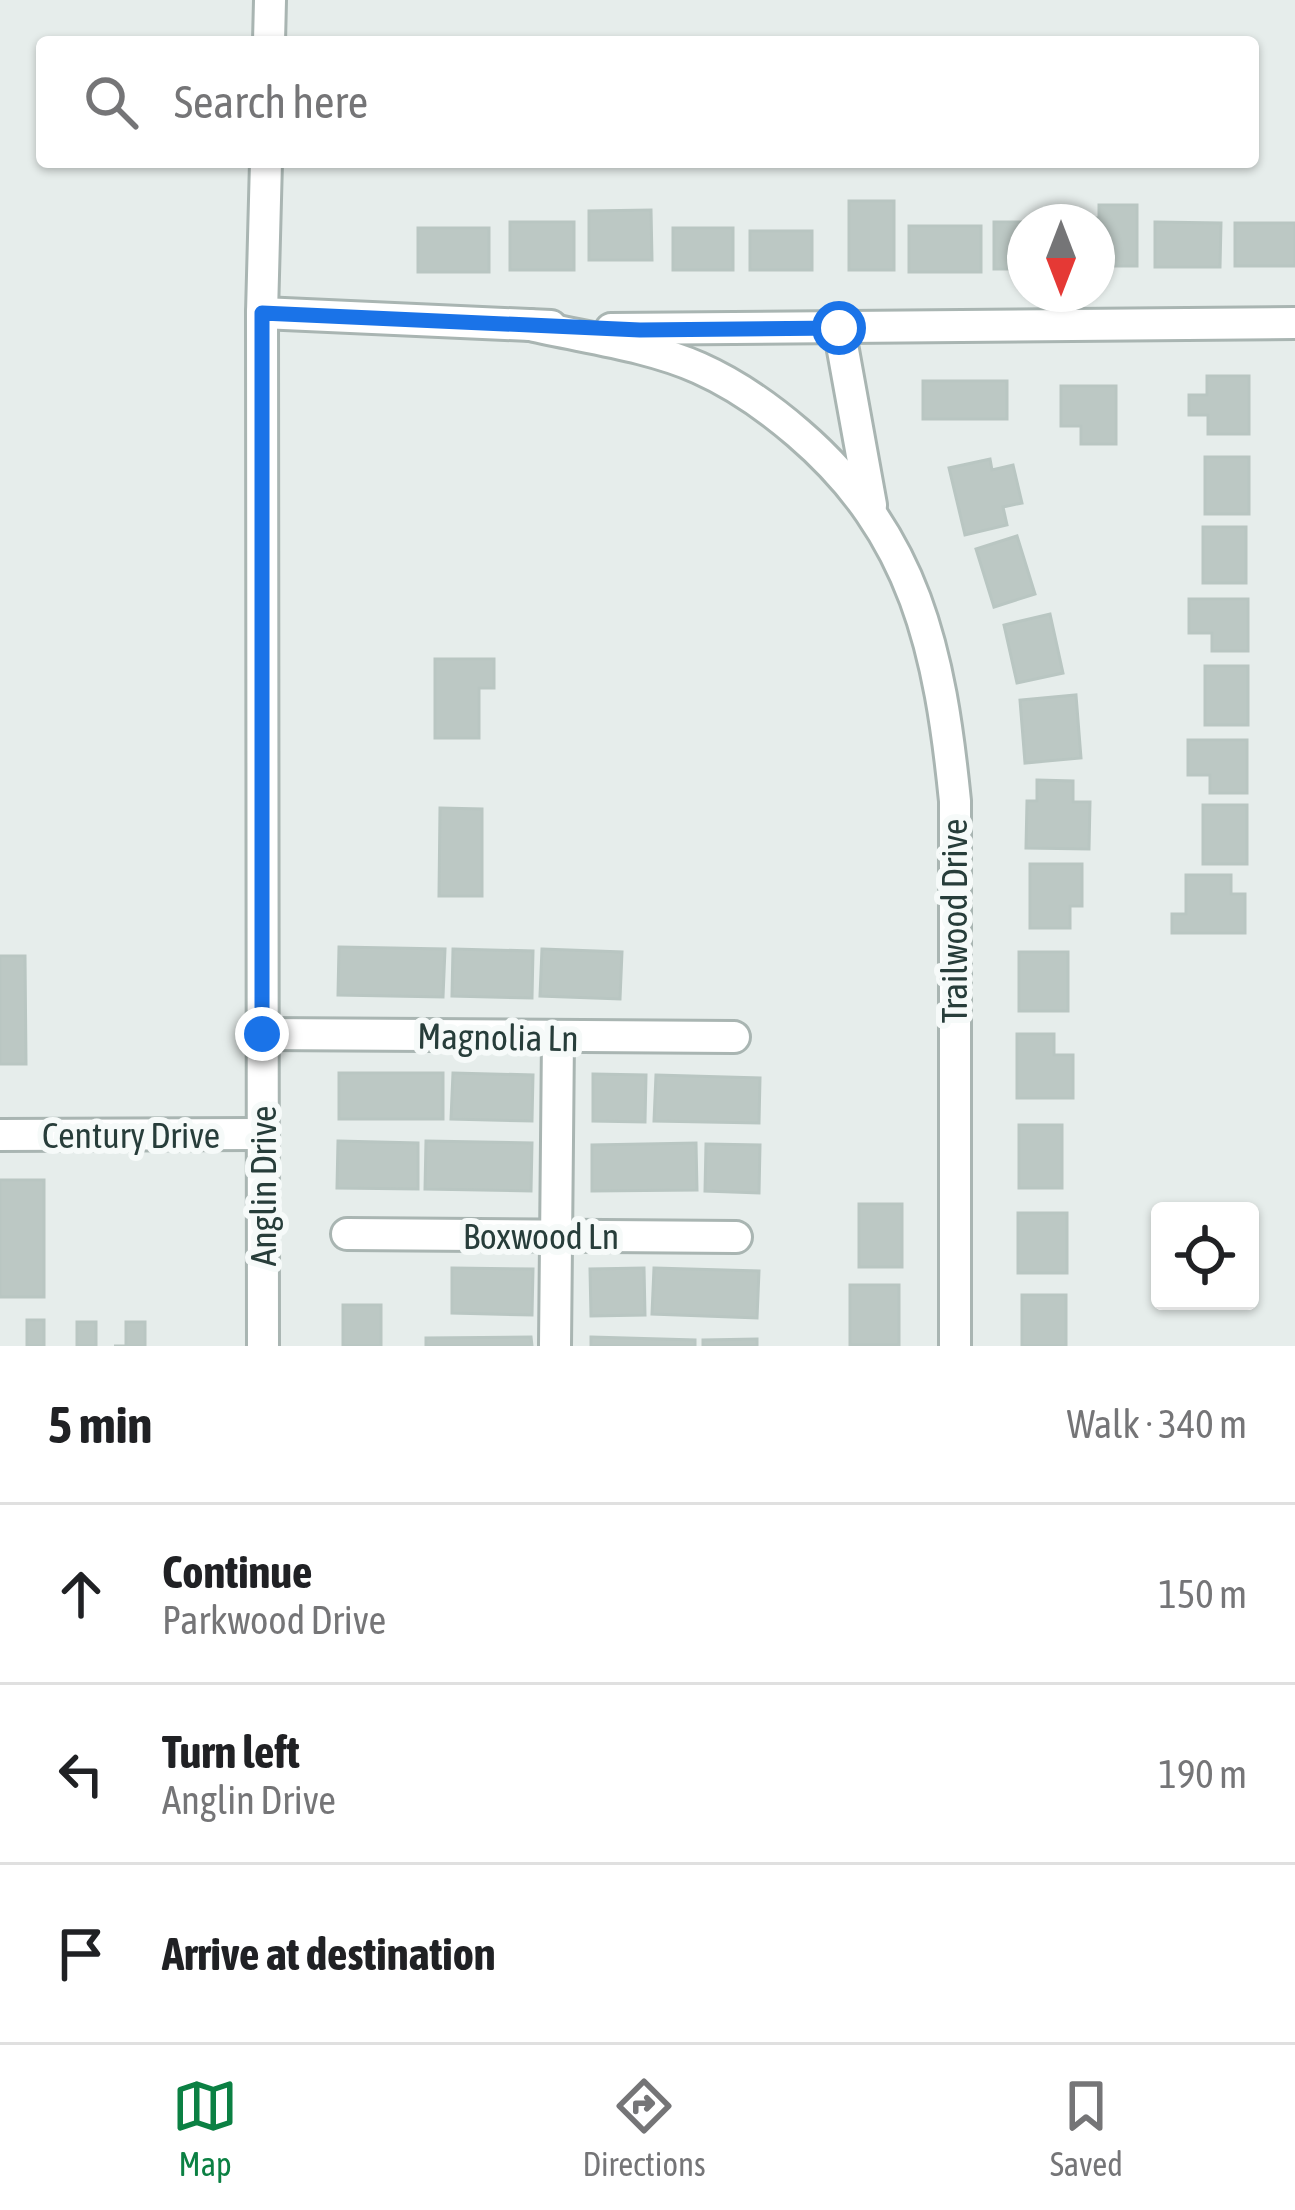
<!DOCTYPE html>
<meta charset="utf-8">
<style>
body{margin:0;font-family:"Asap Condensed",sans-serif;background:#f2f2f2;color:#202124}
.controls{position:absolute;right:36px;bottom:36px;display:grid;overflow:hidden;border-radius:12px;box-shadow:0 3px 9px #0004}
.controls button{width:108px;height:108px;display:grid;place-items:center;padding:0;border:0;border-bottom:3px solid #e0e0e0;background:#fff;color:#202124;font:60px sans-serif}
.compass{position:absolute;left:1007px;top:204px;width:108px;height:108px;border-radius:50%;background:#fff;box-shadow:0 3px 9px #0004;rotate:180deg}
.stop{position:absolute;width:36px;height:36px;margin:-27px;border:9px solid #1a73e8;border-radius:50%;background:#fff}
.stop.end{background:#1a73e8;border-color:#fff;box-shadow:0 3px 12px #0008}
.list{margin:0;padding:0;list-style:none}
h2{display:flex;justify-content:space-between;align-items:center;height:156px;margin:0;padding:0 48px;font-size:51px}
h2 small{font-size:39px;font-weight:400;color:#757577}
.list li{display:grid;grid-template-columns:78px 1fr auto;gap:36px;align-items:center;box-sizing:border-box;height:180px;padding:0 48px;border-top:3px solid #e0e0e0}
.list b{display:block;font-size:45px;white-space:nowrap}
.list p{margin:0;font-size:39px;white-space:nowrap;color:#757577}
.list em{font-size:39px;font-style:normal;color:#757577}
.icon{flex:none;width:66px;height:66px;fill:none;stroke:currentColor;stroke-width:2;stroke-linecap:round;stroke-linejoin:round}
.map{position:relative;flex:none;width:1295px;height:1346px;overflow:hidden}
.search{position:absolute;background:#fff;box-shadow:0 3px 9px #0004;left:36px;right:36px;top:36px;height:132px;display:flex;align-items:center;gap:30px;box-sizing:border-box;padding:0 42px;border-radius:12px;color:#757577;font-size:45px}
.sheet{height:696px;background:#fff}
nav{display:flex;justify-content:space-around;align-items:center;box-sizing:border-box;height:168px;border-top:3px solid #e0e0e0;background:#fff;font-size:33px;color:#757577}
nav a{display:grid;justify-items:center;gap:6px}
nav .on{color:#0b8043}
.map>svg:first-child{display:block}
</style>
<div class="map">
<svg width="1295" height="1346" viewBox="0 0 1295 1346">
<rect width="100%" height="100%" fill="#e6edeb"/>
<g fill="#bcc8c4" stroke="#b9c6c2" stroke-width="3">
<rect x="849" y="201" width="45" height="69"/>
<polygon points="1099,205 1137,205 1137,266 1097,266 1097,222 1078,222 1078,218 1099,218"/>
<polygon points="651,210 652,260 589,260 589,211"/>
<rect x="510" y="222" width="64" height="48"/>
<polygon points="994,222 1054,222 1025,222 1025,269 994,269"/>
<polygon points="1155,222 1221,223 1220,267 1155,267"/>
<rect x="1235" y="223" width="60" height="43"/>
<rect x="909" y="226" width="72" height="46"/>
<rect x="418" y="228" width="71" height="44"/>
<rect x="673" y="228" width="60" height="42"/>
<rect x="750" y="231" width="62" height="39"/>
<polygon points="1207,376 1249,376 1249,434 1208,434 1208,415 1189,415 1189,395 1207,395"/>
<rect x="923" y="381" width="84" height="38"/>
<polygon points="1061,386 1116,386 1116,444 1081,444 1081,426 1061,426"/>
<rect x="1205" y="457" width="44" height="57"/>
<polygon points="990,459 992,470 1013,465 1022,503 1003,507 1007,525 965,535 949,468"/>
<rect x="1203" y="527" width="43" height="56"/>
<polygon points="1017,536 1035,594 994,607 976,549"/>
<polygon points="1189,599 1248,599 1248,651 1212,651 1212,633 1189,633"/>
<polygon points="1050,614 1063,673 1017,683 1004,625"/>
<polygon points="435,659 494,659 494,688 479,688 479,738 435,738"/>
<rect x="1205" y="666" width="43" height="59"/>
<polygon points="1076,695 1081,758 1025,763 1020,700"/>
<polygon points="1188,740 1247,740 1247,793 1210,793 1210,775 1188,775"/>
<polygon points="1037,780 1073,781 1073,802 1090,802 1089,849 1026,848 1027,801 1037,801"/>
<rect x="1203" y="805" width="44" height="59"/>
<polygon points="440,808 482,809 482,896 439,896"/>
<polygon points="1030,864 1082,864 1082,906 1070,906 1070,928 1030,928"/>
<polygon points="1186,875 1231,875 1231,894 1245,894 1245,933 1172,933 1172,914 1186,914"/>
<polygon points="339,947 445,949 443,997 338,995"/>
<polygon points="453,949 533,951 532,998 452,996"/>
<polygon points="542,949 622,952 620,999 540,996"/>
<rect x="1019" y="952" width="49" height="59"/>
<polygon points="0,956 25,956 26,1064 0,1064"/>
<polygon points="1017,1034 1054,1034 1054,1055 1073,1055 1073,1098 1017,1098"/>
<rect x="339" y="1073" width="104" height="46"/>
<polygon points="453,1073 533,1075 532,1121 451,1119"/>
<polygon points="593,1074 646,1075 645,1122 593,1121"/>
<polygon points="656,1075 760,1078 759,1123 654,1121"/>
<rect x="1019" y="1125" width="43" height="63"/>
<polygon points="338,1141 418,1143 418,1189 337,1188"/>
<polygon points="426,1141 532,1143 531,1191 425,1189"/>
<polygon points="696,1143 697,1190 592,1191 592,1145"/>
<polygon points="706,1144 760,1145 759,1193 705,1191"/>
<rect x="0" y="1180" width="44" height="117"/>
<rect x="859" y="1204" width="43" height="63"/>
<rect x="1018" y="1213" width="49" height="60"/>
<polygon points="452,1268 533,1269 532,1315 452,1313"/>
<polygon points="644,1268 645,1315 591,1316 590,1269"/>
<polygon points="654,1268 759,1271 757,1318 652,1314"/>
<rect x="850" y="1285" width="49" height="60"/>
<rect x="1022" y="1295" width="44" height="51"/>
<rect x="343" y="1305" width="38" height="41"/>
<rect x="27" y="1320" width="17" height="26"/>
<rect x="77" y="1322" width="19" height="24"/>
<polygon points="126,1322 145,1322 145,1346 114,1346 126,1346"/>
<polygon points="531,1337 532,1346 426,1346 426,1338"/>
<polygon points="591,1337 695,1340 695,1346 591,1346"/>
<polygon points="757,1339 757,1346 703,1346 703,1340"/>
</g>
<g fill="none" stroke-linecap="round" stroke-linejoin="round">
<g stroke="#a9b5b2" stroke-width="36">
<g id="minor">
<polyline points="269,42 270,0"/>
<polyline points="262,313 551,326"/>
<path d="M530,325C586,338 647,345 699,368C735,384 769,408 798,433C916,534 940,652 955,801V1346"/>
<polyline points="839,328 871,505"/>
<polyline points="611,329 1295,323"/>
<polyline points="263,1034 734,1037"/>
<polyline points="0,1135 263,1134"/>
<polyline points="347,1234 736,1237"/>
<polyline points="263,1346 262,313 266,162"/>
<polyline points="555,1346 558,1038"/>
</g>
</g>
<use href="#minor" stroke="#fff" stroke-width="30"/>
</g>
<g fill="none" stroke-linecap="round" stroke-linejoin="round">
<polyline stroke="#1a73e8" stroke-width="15" points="262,1034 262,313 640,330 839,328"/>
</g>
<g text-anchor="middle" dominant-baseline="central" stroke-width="12" stroke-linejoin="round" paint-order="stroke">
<g font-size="36" fill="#273d3a" stroke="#f6faf9">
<text transform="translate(954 921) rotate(-90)">Trailwood Drive</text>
<text transform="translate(498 1037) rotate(1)">Magnolia Ln</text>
<text x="131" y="1135">Century Drive</text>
<text transform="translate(263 1186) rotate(-90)">Anglin Drive</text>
<text x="541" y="1236">Boxwood Ln</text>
</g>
</g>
</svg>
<div class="controls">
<button><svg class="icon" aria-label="locate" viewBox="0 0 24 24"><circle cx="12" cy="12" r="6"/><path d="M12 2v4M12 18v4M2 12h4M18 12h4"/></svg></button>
</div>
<svg class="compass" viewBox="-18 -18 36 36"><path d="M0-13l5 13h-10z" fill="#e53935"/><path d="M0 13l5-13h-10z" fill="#757577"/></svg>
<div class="stop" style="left:839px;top:328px"></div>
<div class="stop end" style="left:262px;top:1034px"></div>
<div class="search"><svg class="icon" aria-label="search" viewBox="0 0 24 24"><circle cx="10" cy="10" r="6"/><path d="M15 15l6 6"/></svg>Search here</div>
</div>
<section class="sheet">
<h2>5 min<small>Walk · 340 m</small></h2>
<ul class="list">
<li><svg class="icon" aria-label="ahead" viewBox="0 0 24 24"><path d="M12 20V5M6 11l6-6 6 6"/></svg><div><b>Continue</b><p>Parkwood Drive</p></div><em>150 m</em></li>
<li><svg class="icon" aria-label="left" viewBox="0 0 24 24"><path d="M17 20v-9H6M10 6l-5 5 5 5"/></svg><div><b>Turn left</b><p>Anglin Drive</p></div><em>190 m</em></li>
<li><svg class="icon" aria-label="arrive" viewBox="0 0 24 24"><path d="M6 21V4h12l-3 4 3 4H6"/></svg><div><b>Arrive at destination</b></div></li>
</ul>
</section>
<nav>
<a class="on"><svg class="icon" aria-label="map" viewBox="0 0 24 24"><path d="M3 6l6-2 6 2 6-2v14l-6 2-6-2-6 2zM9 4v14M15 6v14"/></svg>Map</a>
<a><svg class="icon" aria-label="directions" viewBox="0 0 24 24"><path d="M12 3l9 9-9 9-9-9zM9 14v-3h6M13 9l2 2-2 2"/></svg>Directions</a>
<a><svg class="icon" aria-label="saved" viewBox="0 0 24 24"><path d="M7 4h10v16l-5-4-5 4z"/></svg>Saved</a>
</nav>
